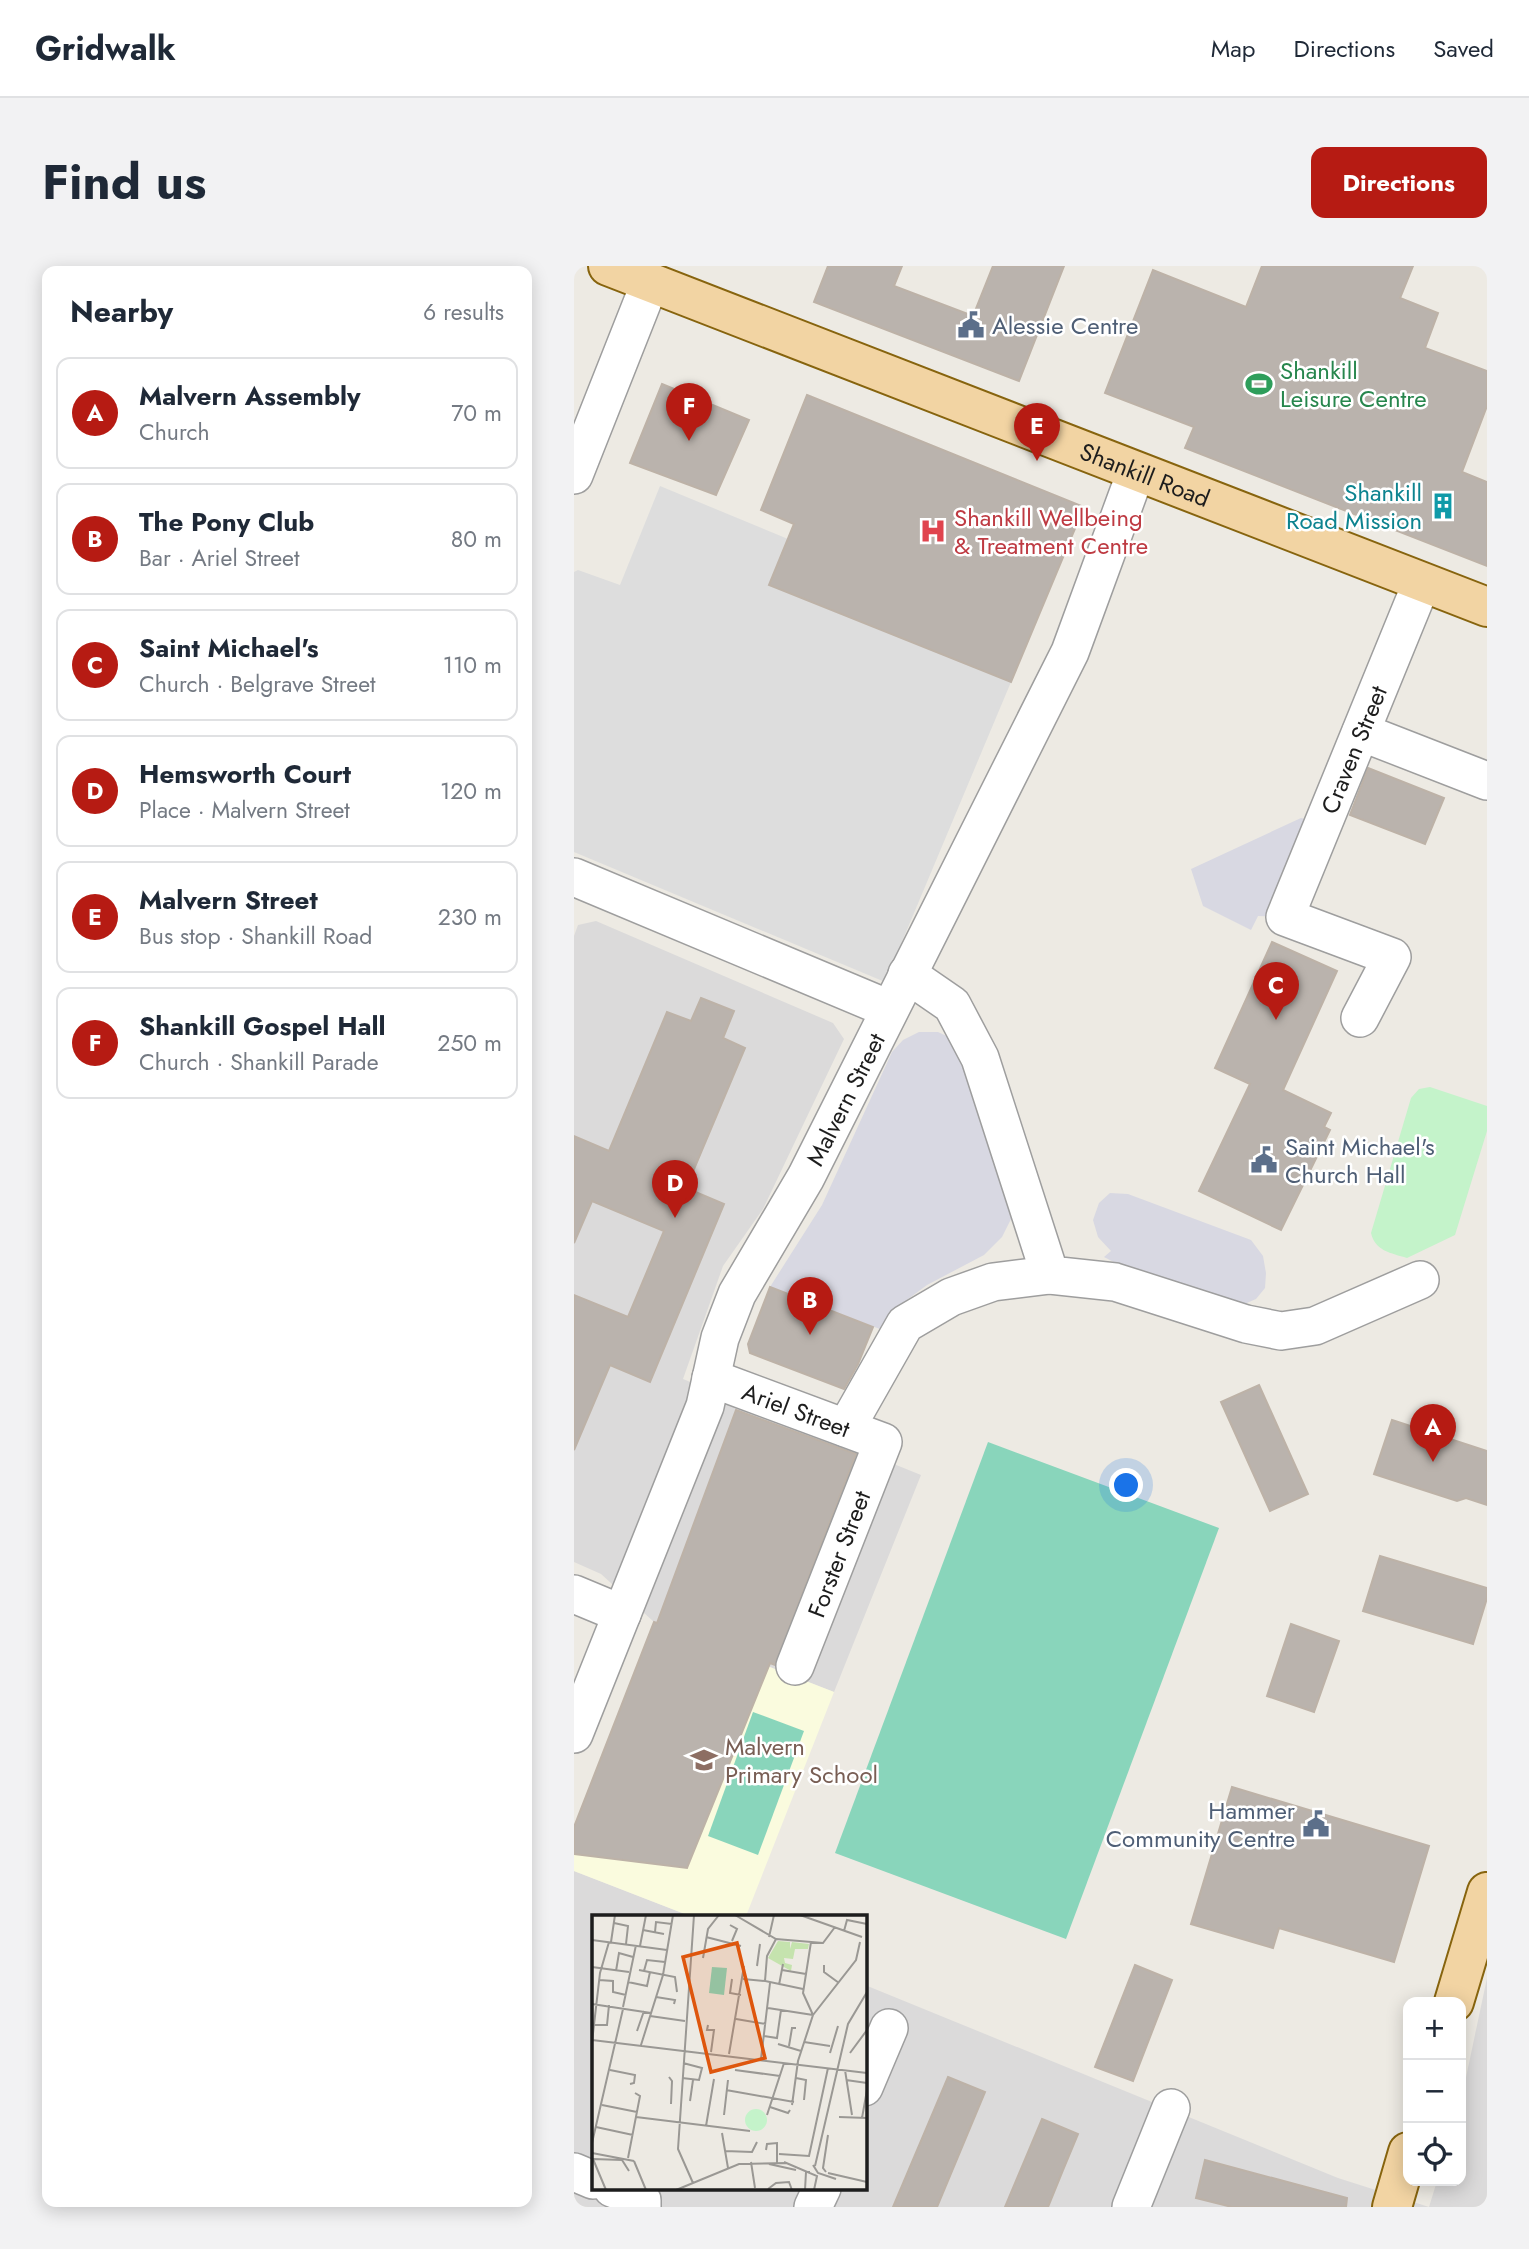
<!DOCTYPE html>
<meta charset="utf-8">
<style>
body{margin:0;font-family:Jost,sans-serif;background:#f2f2f3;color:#1f2937}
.controls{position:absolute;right:21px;bottom:21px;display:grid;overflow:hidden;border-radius:14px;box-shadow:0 4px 18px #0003}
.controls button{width:63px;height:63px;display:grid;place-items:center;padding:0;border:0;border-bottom:2px solid #e0e1e3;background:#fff;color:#1f2937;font:35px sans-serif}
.you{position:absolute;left:553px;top:1220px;width:24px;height:24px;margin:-18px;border:5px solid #fff;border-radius:50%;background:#1a73e8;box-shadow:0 0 0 10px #1a73e833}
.badge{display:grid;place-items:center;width:46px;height:46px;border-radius:50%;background:#b61b13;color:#fff;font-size:23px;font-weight:700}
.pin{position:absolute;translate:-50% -58px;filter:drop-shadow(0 2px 4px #0008)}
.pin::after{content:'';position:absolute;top:37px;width:24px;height:21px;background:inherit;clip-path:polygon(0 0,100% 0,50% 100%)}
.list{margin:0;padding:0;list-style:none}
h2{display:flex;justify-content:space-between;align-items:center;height:91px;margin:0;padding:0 28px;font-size:30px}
h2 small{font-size:23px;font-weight:400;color:#747a83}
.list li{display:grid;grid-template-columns:46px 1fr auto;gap:21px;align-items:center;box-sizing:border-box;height:112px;margin:0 14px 14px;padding:0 14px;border:2px solid #e0e1e3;border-radius:14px}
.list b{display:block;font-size:26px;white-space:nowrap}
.list p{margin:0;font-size:23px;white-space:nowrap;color:#747a83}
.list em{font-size:23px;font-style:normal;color:#747a83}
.icon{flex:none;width:38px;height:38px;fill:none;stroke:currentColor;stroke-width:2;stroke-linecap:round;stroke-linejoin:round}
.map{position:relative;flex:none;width:913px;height:1941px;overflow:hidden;border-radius:14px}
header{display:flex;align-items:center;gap:42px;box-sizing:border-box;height:98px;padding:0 35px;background:#fff;border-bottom:2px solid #e0e1e3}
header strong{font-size:33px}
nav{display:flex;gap:38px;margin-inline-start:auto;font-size:24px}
.intro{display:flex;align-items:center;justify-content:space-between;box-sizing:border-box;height:168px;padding:0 42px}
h1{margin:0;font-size:49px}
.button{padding:18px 32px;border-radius:14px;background:#b61b13;color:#fff;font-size:24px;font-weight:700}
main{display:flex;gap:42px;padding:0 42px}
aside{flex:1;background:#fff;border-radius:14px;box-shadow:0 4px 18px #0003}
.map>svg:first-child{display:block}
</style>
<header>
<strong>Gridwalk</strong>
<nav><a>Map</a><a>Directions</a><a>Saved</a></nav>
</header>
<div class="intro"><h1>Find us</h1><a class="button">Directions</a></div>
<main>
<aside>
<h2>Nearby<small>6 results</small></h2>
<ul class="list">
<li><span class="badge">A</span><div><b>Malvern Assembly</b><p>Church</p></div><em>70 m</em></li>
<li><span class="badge">B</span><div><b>The Pony Club</b><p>Bar · Ariel Street</p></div><em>80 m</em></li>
<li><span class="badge">C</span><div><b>Saint Michael's</b><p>Church · Belgrave Street</p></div><em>110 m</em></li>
<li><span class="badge">D</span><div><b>Hemsworth Court</b><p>Place · Malvern Street</p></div><em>120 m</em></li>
<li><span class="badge">E</span><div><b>Malvern Street</b><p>Bus stop · Shankill Road</p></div><em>230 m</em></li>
<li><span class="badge">F</span><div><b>Shankill Gospel Hall</b><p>Church · Shankill Parade</p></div><em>250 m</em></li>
</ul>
</aside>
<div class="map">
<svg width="913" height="1941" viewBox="0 0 913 1941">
<rect width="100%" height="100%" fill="#edeae3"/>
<g fill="#dbdada">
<polygon points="22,655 259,757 270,773 189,943 149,1000 109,1113 347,1209 260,1426 80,1356 27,1308 0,1296 0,670 4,659"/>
<polygon points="0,1605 116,1650 19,1650 19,1922 290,1922 291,1719 764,1912 855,1941 863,1915 887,1915 887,1835 913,1712 913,1941 0,1941"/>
</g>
<polygon fill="#fafbde" points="80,1356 260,1426 172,1650 116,1650 0,1605 0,1561"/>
<path fill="#c4f3ca" d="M856,821L913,840V865L881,969L833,992C817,987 801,985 797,967L837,832L845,823Z"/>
<g fill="#89d5bb">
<polygon points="414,1176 645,1262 492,1673 261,1587"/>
<polygon points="179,1446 230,1465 184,1589 134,1570"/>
</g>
<polygon fill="#ddd" points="86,220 214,273 437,416 311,716 0,586 0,306 4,304 46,319"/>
<g fill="#d8d8e2">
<polygon points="727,552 749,558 711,651 684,650 677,664 629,640 617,603"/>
<polygon points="345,766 364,766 381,774 441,932 437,953 428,971 410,989 353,1019 330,1036 311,1065 196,1021 248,939 318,786 329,774"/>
<polygon points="536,927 554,928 677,974 689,990 692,1007 691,1022 682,1033 668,1039 567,1010 530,991 537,985 524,971 519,954 525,937"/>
</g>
<g fill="#bab3ad" stroke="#bdb2a7" stroke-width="2">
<polygon points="254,0 328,0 320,20 399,50 419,0 490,0 445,115 240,36"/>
<polygon points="688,0 839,0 826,32 864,47 851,82 913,105 913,140 888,206 913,216 913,300 611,182 620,161 531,127 579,4 672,41"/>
<polygon points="88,118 175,154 142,229 56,197"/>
<polygon points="233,129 510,241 437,416 195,319 220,258 187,244"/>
<polygon points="794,502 870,532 851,578 776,549"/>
<polygon points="698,676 763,705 709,824 757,847 750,861 756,864 707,964 625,925 676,818 641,802"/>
<polygon points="127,732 160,745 149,772 171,782 112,922 150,938 76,1116 36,1099 0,1184 0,1029 54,1051 90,965 18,935 0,977 0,870 35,885 93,746 117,755"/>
<polygon points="196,1021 299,1061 284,1098 270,1123 176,1087 174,1078"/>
<polygon points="685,1119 734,1228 696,1245 647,1136"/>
<polygon points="162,1144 282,1188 201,1399 196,1397 113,1602 0,1588 0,1561 80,1356 83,1357"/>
<polygon points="818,1154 913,1185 913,1239 892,1232 883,1235 800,1208"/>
<polygon points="806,1290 913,1322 913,1332 899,1378 789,1345"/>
<polygon points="717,1358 765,1375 740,1446 693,1430"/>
<polygon points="658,1521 855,1580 820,1696 705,1662 699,1682 617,1658"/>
<polygon points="561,1699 598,1714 559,1815 521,1801"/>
<polygon points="374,1811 411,1826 363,1941 319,1941"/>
<polygon points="468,1853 504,1868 489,1904 474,1941 431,1941"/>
<polygon points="631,1894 773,1932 772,1941 658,1941 622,1932"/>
</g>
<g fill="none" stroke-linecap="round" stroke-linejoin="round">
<g stroke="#9e9e9e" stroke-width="40">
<g id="minor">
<polyline points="0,209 76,17"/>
<polyline points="787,466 913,515"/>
<polyline points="0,611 315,743"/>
<polyline points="333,708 378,739 406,792 476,1009 541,1016 672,1058 707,1065 741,1060 846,1014"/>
<path id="s1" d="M786,752L818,691L711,651L848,316"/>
<path id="s2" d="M137,1112L309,1176L221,1400"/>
<polyline points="272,1162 331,1058 377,1031 419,1016 476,1009"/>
<polyline points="0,1328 48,1348"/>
<path id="s3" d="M0,1468L131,1140L146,1072L163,1028L232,911L496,386L562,206"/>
<polyline points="290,1821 315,1762"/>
<polyline points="0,1906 19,1914"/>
<polyline points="38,1922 68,1934 68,1941"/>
<polyline points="239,1941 248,1922"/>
<polyline points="557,1941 597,1842"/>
</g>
</g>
<g stroke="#87640e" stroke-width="42">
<g id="major">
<path id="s4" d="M34,0L913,341"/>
<polyline points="880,1736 913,1626"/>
<polyline points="818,1941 834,1886"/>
</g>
</g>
<use href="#minor" stroke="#fff" stroke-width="37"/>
<use href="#major" stroke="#f2d4a3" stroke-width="38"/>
</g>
<defs>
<g id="civic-bare" transform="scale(2.1)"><path d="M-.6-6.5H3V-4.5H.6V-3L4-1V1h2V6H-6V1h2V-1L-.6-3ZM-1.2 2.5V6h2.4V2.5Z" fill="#5c6f8a" stroke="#fff" stroke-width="2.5" paint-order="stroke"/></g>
<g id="stadium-bare" transform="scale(2.1)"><path d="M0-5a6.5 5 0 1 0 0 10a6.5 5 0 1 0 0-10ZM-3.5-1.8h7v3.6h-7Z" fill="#2e9e5b" stroke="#fff" stroke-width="2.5" paint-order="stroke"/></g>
<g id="building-bare" transform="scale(2.1)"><path d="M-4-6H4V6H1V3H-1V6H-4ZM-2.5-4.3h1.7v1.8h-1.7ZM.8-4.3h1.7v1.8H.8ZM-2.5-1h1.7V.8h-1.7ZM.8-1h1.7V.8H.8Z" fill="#0f9aa8" stroke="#fff" stroke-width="2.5" paint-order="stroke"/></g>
<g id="hospital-bare" transform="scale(2.1)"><path d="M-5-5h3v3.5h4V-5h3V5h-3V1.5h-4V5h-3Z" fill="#e0444e" stroke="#fff" stroke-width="2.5" paint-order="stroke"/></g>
<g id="school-bare" transform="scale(2.1)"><path d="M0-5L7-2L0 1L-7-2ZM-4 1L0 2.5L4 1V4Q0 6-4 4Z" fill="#8d6e63" stroke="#fff" stroke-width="2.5" paint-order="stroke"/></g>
</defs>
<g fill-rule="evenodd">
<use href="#civic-bare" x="397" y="59"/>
<use href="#stadium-bare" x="685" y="118"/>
<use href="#building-bare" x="869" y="240"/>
<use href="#hospital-bare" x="359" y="265"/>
<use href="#civic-bare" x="690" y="894"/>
<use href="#school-bare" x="130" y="1494"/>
<use href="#civic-bare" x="742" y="1558"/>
</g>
<g text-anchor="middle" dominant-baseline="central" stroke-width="5" stroke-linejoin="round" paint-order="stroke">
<g font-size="24" fill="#4e5e75" stroke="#fff" text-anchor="start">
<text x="418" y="59">Alessie Centre</text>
<text x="711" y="880">Saint Michael's<tspan x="711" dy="28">Church Hall</tspan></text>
<text x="721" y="1544" text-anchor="end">Hammer<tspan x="721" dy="28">Community Centre</tspan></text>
</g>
<g font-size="24" fill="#27864d" stroke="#fff" text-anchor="start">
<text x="706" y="104">Shankill<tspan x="706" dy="28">Leisure Centre</tspan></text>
</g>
<g font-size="24" fill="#1d1d1d" stroke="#fff">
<text stroke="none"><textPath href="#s4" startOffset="576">Shankill Road</textPath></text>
<text stroke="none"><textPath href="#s1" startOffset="364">Craven Street</textPath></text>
<text stroke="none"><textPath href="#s3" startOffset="693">Malvern Street</textPath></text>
<text stroke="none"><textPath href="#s2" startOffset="91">Ariel Street</textPath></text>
<text transform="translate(265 1288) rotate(-69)">Forster Street</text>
</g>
<g font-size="24" fill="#0d838f" stroke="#fff" text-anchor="end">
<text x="848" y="226">Shankill<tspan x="848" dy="28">Road Mission</tspan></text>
</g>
<g font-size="24" fill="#be3a42" stroke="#fff" text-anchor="start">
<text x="380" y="251">Shankill Wellbeing<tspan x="380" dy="28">&amp; Treatment Centre</tspan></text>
</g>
<g font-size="24" fill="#785e54" stroke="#fff" text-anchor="start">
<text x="151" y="1480">Malvern<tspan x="151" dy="28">Primary School</tspan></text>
</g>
</g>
<g transform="translate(18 1649)">
<rect width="275" height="275" fill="#edeae3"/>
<path d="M186,26L198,27V34L200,27L217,29L216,34H203L201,44L192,43L193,48L200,50L199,56L176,43Z" fill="#c5e3ae"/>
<path d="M153 205a11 11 0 1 1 22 0a11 11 0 1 1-22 0Z" fill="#c4f3ca"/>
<path d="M120,52L135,53L132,80L117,78Z" fill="#89d5bb"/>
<path fill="none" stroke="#9a9894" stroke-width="2" d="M143,0L184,24L231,28L243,12M208,0L270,22M22,8L36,11L34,29M138,10L145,14L140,26M51,15L72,19M252,16L255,5L275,9M63,17L64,7L80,9M114,22L149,31M177,22L182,0M184,24L175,41L173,66L211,74M0,25L75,35M19,27L23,0M219,27L211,78L221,100M48,31L54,0M111,43L116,14L127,0M232,50V57L247,68M165,51L168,29M0,52L37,57M47,55L83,62L85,77M190,55L214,59M24,56L27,38L41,42M52,56L55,45L73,47M140,64L138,78L149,80M151,64L173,66M7,65L21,66V77L34,80M36,67L55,71L58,57M187,70L191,49M64,82L83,85L82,89M0,89L59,98M31,92L44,30M176,93L221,100M221,100L264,45L268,27M58,101L93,106M144,104L174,109M2,110H15L17,90M116,110L115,115H122L119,137M45,116L52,96M172,121L185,123L189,95M0,125L275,158M0,127L8,58L17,27M212,127L238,131M186,129L209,136M49,130L71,60L81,0M197,131L200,113H204M238,138L246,111M258,138L275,115M137,139L152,51M169,144L178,68M18,155L43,160L42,168L38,169M143,155L188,161M253,155L260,200M77,162L80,166L79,189M90,163L107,165L110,153L91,148M204,163L214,165L212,185M254,165L275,168M134,175L202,187M98,186L101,165M10,190L45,197M200,190L206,146L221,100M178,192L196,198L198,195M132,200L136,165M175,200L192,148M44,202L158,216M247,202L275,203M270,203L275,175M114,211L122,164M4,212L41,220M130,218L136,253M0,228L31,94M174,235L175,229L185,228V249M133,236L160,237L165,227M0,238L42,246M187,239L217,241L236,153M36,243L48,181L43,178M1,244L30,245L37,256M1,244L14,275M42,246L54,275M159,247L163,273M192,247L225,261L222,275M177,249L204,255M221,250L226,258L244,264M223,251L256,109L275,77M234,257L231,253L236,220M236,258L275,267M101,268L86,234L102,0M176,274L184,268L197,267L200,275M84,275L147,249L195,248M213,275L214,257H218"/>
<path fill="#de560d" fill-opacity="0.15" stroke="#de560d" stroke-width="3.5" d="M145,28L173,143L119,157L91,42Z"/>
<rect width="275" height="275" fill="none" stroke="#1d1d1d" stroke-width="3.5"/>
</g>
</svg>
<div class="controls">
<button>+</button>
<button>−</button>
<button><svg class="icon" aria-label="locate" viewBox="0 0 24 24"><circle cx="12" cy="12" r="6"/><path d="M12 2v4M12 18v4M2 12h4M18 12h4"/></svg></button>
</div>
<div class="you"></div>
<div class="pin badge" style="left:859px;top:1196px">A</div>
<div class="pin badge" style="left:236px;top:1069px">B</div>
<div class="pin badge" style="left:702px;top:754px">C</div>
<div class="pin badge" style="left:101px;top:952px">D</div>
<div class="pin badge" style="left:463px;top:195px">E</div>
<div class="pin badge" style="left:115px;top:175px">F</div>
</div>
</main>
